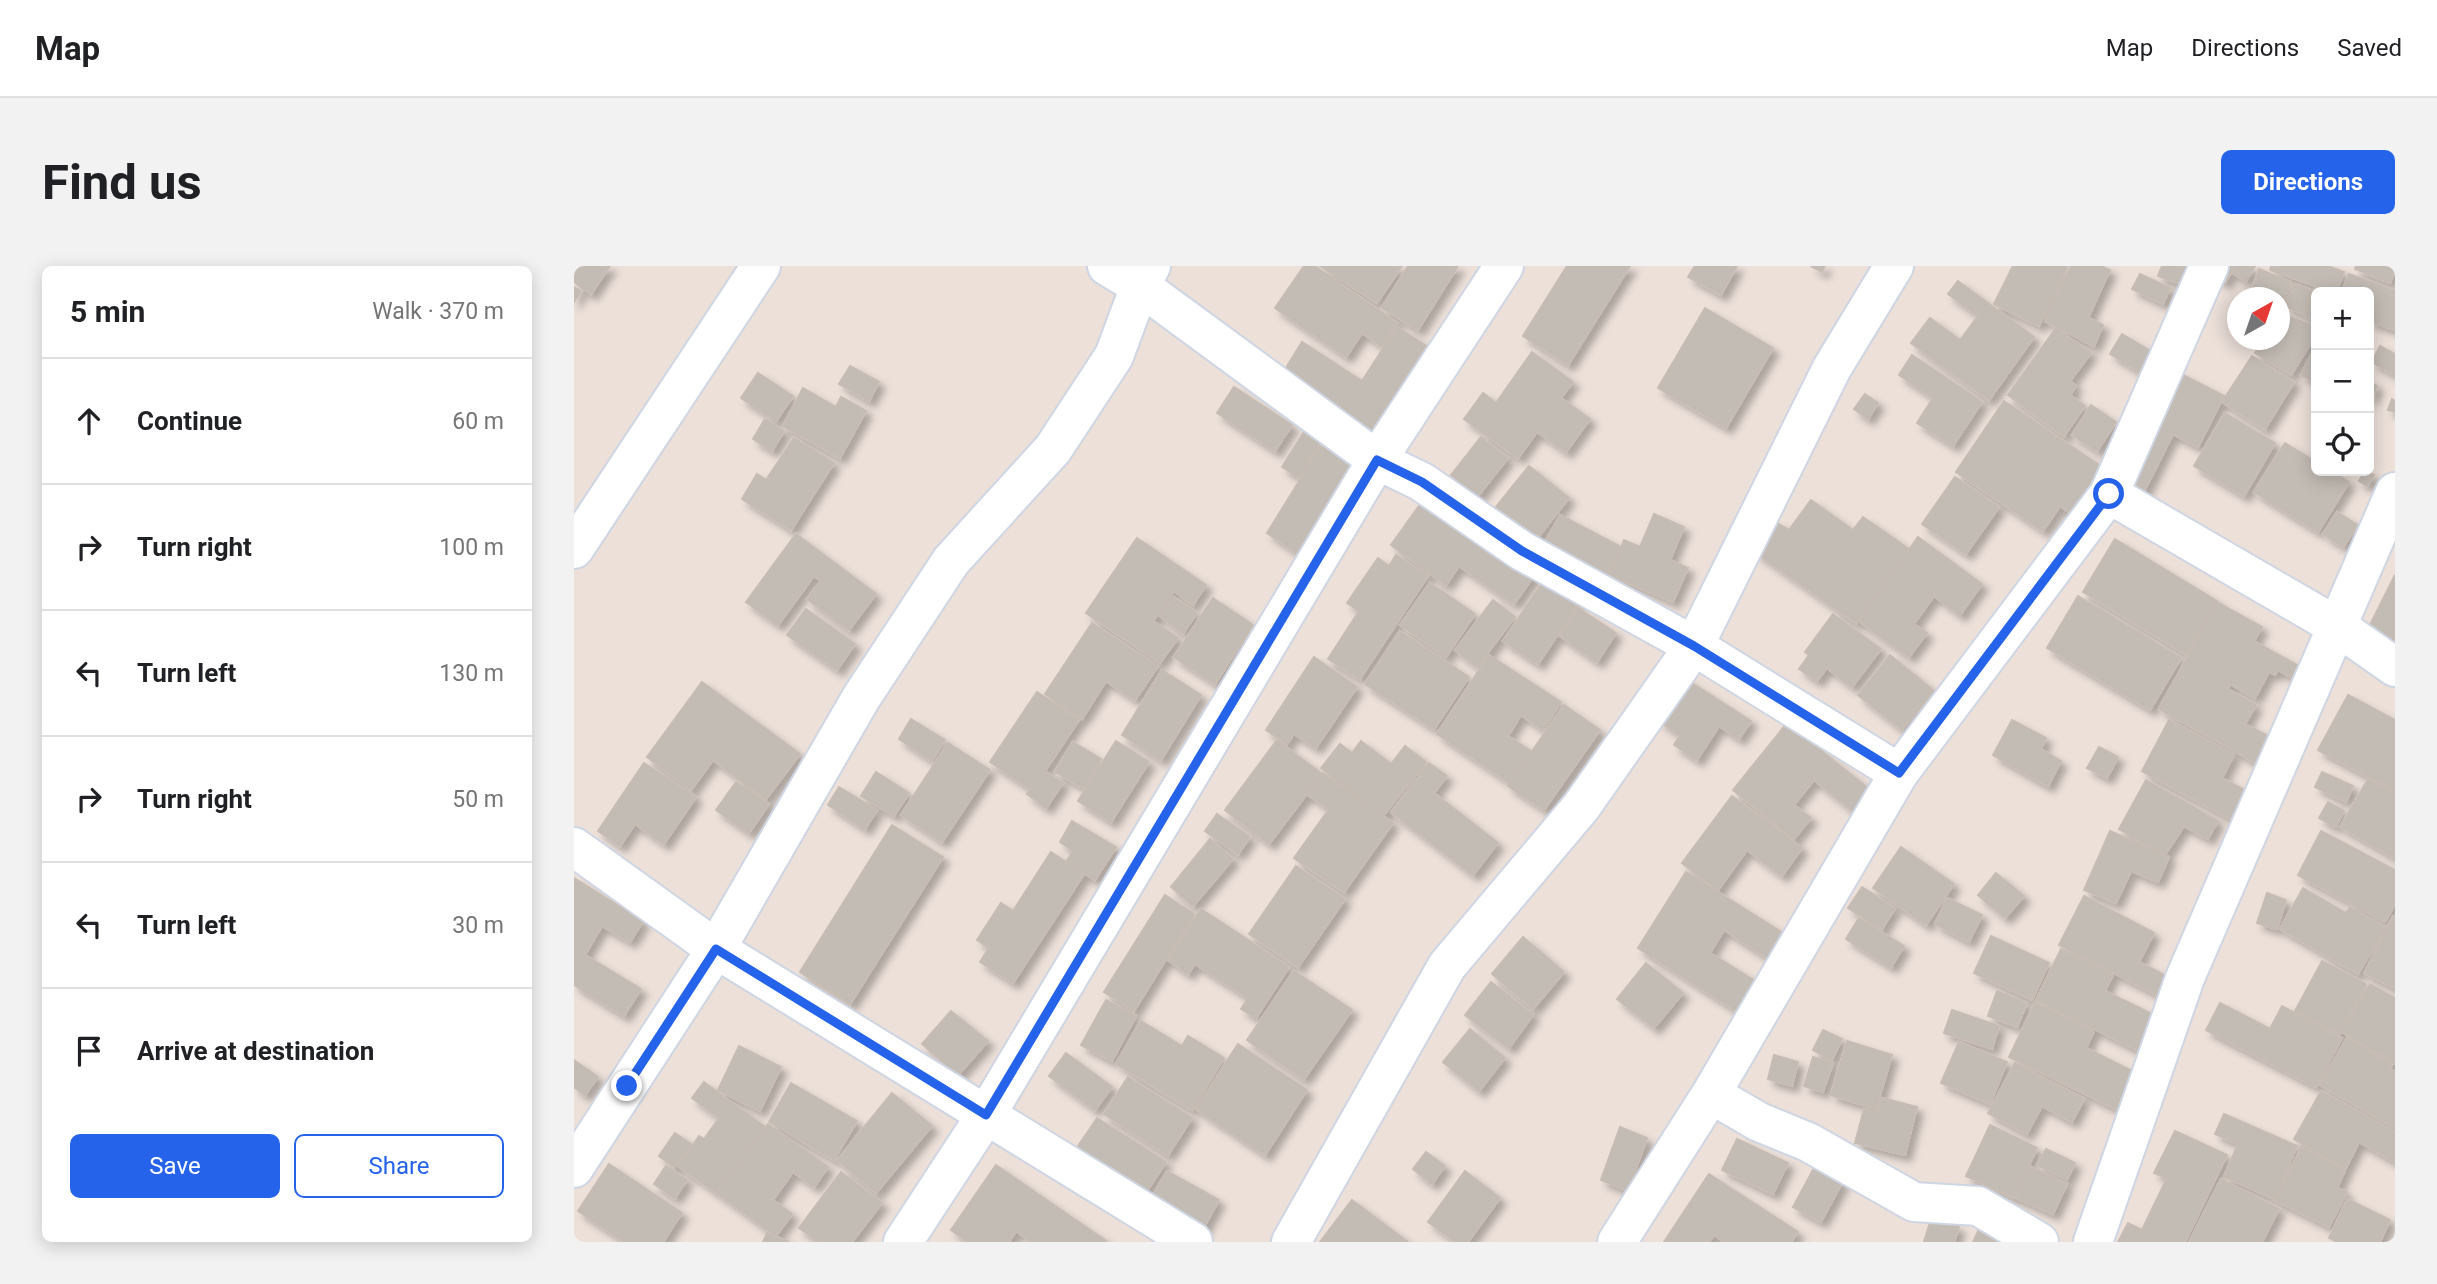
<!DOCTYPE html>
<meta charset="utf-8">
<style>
body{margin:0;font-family:Roboto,sans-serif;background:#f2f2f2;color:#202124}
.controls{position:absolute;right:21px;top:21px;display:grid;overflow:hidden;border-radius:10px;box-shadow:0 4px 18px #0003}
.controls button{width:63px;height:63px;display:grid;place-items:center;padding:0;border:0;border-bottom:2px solid #e0e0e0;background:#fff;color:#202124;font:35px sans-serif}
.compass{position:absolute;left:1653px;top:21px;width:63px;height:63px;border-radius:50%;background:#fff;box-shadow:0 4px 18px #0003;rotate:40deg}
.stop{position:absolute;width:21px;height:21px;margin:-16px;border:5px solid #2563eb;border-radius:50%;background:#fff}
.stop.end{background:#2563eb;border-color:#fff;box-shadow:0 2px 7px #0008}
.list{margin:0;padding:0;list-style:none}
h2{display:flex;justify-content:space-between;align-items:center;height:91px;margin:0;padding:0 28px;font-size:30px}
h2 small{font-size:23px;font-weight:400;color:#757577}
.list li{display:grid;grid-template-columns:46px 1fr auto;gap:21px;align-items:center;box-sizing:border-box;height:126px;padding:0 28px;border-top:2px solid #e0e0e0}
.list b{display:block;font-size:26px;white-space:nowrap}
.list em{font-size:23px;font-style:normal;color:#757577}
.actions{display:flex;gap:14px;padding:21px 28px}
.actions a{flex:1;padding:16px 0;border:2px solid #2563eb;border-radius:10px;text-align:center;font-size:24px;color:#2563eb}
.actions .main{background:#2563eb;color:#fff}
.icon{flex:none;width:38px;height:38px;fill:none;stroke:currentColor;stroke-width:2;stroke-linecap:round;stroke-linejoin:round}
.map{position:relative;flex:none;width:1821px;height:976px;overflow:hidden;border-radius:10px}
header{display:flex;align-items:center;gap:42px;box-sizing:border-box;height:98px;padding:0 35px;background:#fff;border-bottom:2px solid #e0e0e0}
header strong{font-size:33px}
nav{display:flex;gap:38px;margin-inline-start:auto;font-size:24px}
.intro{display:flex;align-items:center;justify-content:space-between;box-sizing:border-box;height:168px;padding:0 42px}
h1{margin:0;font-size:49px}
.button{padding:18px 32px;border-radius:10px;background:#2563eb;color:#fff;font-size:24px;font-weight:700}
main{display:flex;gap:42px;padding:0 42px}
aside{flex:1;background:#fff;border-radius:10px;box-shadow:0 4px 18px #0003}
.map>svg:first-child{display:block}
</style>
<header>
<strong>Map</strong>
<nav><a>Map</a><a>Directions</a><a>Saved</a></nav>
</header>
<div class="intro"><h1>Find us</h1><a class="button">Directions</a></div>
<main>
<aside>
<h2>5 min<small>Walk · 370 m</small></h2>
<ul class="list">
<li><svg class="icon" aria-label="ahead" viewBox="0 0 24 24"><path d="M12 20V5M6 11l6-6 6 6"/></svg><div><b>Continue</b></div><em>60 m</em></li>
<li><svg class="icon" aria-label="right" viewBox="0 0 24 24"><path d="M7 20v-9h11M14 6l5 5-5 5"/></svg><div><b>Turn right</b></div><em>100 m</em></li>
<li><svg class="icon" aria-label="left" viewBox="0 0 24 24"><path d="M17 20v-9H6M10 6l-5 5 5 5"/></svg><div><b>Turn left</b></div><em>130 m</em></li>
<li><svg class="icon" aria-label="right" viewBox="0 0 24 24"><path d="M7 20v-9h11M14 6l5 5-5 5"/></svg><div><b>Turn right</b></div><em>50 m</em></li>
<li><svg class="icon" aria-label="left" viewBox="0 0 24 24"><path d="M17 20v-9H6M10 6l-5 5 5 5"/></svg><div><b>Turn left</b></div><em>30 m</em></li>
<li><svg class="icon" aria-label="arrive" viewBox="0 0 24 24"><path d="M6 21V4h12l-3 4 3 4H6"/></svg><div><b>Arrive at destination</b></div></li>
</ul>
<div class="actions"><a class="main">Save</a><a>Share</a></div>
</aside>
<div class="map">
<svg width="1821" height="976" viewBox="0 0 1821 976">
<defs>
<filter id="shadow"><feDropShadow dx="6" dy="6" stdDeviation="3.5" flood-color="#0004"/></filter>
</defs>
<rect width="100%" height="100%" fill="#ece0d9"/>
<g fill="#c3bcb5" stroke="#c7bcb3" stroke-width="2" filter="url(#shadow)">
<polygon points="0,0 36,0 17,28 0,16"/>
<polygon points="730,0 741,0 823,57 807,80 788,67 772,91 701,42"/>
<polygon points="746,0 828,0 803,37"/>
<polygon points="834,0 884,0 844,64 808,42"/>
<polygon points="993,0 1056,0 994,99 949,70"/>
<polygon points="1121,0 1163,0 1147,29 1114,11"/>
<polygon points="1237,0 1251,0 1248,6"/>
<polygon points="1439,0 1494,0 1465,60 1420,38"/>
<polygon points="1497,0 1527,0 1536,4 1514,52 1529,59 1520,80 1471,55"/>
<polygon points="1588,0 1617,0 1609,19 1584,10"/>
<polygon points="1645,0 1661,0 1651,17 1639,10"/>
<polygon points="1663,0 1681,0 1672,15 1659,7"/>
<polygon points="1697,0 1754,0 1770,6 1762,26 1742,26 1742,54 1731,50 1742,20 1696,4"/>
<polygon points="1782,0 1821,0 1821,5 1816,17 1781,3"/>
<polygon points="1685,3 1717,16 1710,34 1679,22"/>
<polygon points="1566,8 1596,22 1589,38 1558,23"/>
<polygon points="1775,8 1821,25 1821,64 1795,55 1795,26 1768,26"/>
<polygon points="1384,15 1460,71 1415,134 1337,77 1356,52 1386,74 1404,50 1374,28"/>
<polygon points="1720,18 1739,25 1729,48 1711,40"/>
<polygon points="0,21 7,25 0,36"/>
<polygon points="1131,42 1199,82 1152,162 1084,122"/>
<polygon points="1706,47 1742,61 1742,69 1717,109 1681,87 1689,74 1706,74"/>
<polygon points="823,61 854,81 799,165 709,107 728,76 788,115"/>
<polygon points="1482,62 1517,87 1496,115 1502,120 1496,129 1511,140 1490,170 1434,129"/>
<polygon points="1548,68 1582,88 1569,108 1536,88"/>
<polygon points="1742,80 1742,116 1727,109"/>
<polygon points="1806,80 1821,88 1821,109 1798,96"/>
<polygon points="958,86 999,116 987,132 1016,153 992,186 963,166 944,192 890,153 909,127 922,137"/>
<polygon points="1338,89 1408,136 1379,180 1343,157 1359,132 1325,109"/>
<polygon points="1678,90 1720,116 1691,163 1648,136"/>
<polygon points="276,100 305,116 295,135 265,118"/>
<polygon points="1603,106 1650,130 1624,181 1599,168 1568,230 1545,219"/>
<polygon points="184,107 219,130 202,155 167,132"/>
<polygon points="1795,115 1803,120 1796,134 1795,133"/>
<polygon points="660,121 718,159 701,185 643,147"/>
<polygon points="229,122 262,141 267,131 292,145 266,192 209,160"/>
<polygon points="1291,128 1304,137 1294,153 1280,143"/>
<polygon points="1818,133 1821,135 1821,146 1814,144"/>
<polygon points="1430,135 1534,205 1503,252 1486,240 1469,265 1382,206"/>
<polygon points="1517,139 1542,156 1523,185 1498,169"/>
<polygon points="1651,147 1701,177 1670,230 1620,200"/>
<polygon points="191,153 210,165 198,185 179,173"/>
<polygon points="730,166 746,176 724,211 708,201"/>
<polygon points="907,171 934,192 904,230 877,209"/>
<polygon points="220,172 260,197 217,264 168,233 183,208 192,214"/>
<polygon points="1711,177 1742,196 1742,205 1757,205 1775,216 1744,266 1680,226"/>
<polygon points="747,180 781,202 726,289 693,267"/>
<polygon points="955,200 995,232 962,274 921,242"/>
<polygon points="1791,205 1800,209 1793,220 1785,215"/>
<polygon points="1381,211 1425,241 1392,288 1348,258"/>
<polygon points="855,226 964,304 940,338 885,300 872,319 817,279"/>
<polygon points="1237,234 1279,264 1289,251 1335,283 1282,357 1181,286 1202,256 1215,264"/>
<polygon points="1763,246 1784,259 1769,281 1749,268"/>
<polygon points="1080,248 1110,261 1096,294 1114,302 1099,336 1036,309 1050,274 1066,281"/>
<polygon points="986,249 1047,281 1029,316 967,284"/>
<polygon points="222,268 302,328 275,364 233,333 247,315 240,310 204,359 172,336"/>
<polygon points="1344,271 1408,318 1386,349 1360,330 1340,358 1353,367 1335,391 1285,355"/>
<polygon points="563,272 632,319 619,339 600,325 579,355 604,372 586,397 512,347"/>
<polygon points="1541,273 1643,335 1612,388 1509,326"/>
<polygon points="822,289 854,310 786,413 754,393 785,345 773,337 804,292 815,300"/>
<polygon points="1821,309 1821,387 1790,371"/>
<polygon points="970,314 1005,337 964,398 929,375"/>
<polygon points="856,317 901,348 872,391 826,359"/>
<polygon points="1504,330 1607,392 1576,444 1473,382"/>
<polygon points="600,331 623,347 609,367 586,350"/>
<polygon points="639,332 679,359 641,418 600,391"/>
<polygon points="919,334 941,351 903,401 881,384"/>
<polygon points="1643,336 1688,361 1680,375 1723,399 1717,411 1704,404 1701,409 1695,406 1681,432 1656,418 1654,423 1682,439 1671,458 1694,470 1680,496 1585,443"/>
<polygon points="1004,342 1042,367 1023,396 986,370"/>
<polygon points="232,343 281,378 263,404 213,369"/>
<polygon points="1259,348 1307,383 1278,421 1253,402 1243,415 1225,403 1235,389 1231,386"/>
<polygon points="518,357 584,400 561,434 532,415 508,453 471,428"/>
<polygon points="826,365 895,411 860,463 791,418"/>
<polygon points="915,389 987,436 969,464 947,449 934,470 957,485 936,517 863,468"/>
<polygon points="1316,389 1360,425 1328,464 1284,429"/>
<polygon points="740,391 783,421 742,482 720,468 713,478 692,464"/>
<polygon points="588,404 627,429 587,494 548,469"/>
<polygon points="1112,413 1177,455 1165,473 1145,460 1123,494 1100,479 1106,469 1085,455"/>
<polygon points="128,416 226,488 192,533 139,494 117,524 73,491"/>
<polygon points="463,426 505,454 471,505 489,517 472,542 453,528 456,523 416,496"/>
<polygon points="1774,429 1821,454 1821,525 1744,484"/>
<polygon points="990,439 1026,464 970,544 934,520"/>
<polygon points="337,453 371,474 358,495 325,473"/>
<polygon points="1438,454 1472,472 1467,483 1487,495 1474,520 1419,489"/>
<polygon points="1595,454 1660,489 1648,512 1685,532 1670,560 1568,505"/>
<polygon points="1213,457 1306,532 1289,553 1240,514 1220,539 1237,552 1220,573 1159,524"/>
<polygon points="703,474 748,508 695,578 651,544"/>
<polygon points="542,475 575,496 537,556 504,535"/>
<polygon points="787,475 817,498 831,480 852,496 809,550 747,502 766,478 778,487"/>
<polygon points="499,476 527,493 509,522 481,506"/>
<polygon points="374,477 416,504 368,576 327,549"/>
<polygon points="1525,481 1544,491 1533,512 1513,502"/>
<polygon points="70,497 122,531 90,578 61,558 46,580 24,565"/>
<polygon points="855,497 873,510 860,527 924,577 899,609 817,546"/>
<polygon points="302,506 335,527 320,550 287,530"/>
<polygon points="1748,506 1779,520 1772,536 1741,521"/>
<polygon points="749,507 819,557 770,626 720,592 755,543 734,529"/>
<polygon points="1794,513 1821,528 1821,592 1766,561"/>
<polygon points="1572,514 1644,555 1634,573 1610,560 1591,589 1545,563"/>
<polygon points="162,516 195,538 175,567 142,544"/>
<polygon points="265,521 303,544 291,563 254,539"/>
<polygon points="1158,530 1228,582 1208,610 1173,584 1144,624 1108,597"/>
<polygon points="1754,536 1770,545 1762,561 1745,552"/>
<polygon points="643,548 676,571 664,588 631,565"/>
<polygon points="498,555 542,581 521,614 492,596 499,585 486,576"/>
<polygon points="318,559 369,591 276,738 226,706"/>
<polygon points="1536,565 1595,591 1584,616 1557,605 1542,637 1510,624"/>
<polygon points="1747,565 1821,604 1821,638 1811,656 1724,609"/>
<polygon points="636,573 659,593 619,640 597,621"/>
<polygon points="1327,581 1380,618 1352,659 1299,622"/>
<polygon points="477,586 510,608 439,717 406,696 415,682 403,674 427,637 439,645"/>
<polygon points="722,600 771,633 724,701 675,668"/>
<polygon points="1112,606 1212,669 1197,694 1150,664 1136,687 1183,716 1164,746 1064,682"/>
<polygon points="1422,607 1450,630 1431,652 1404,629"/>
<polygon points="0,612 69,655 56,676 28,660 11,689 67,723 50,750 0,719"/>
<polygon points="1288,621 1321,642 1308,663 1274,642"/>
<polygon points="1729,622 1772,647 1776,641 1812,661 1784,708 1706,663"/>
<polygon points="1693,627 1712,634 1703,663 1683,657"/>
<polygon points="591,629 620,648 560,745 530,726"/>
<polygon points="1510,630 1580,667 1565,696 1606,717 1597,736 1485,679"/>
<polygon points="1373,632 1408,649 1395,676 1361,658"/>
<polygon points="627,643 715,701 682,752 667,743 674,732 621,698 614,708 594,694"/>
<polygon points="1819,650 1821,650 1821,722 1790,707"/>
<polygon points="1285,652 1330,680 1317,701 1272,673"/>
<polygon points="1417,670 1475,697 1458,734 1400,707"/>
<polygon points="949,671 990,706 959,743 918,708"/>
<polygon points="1487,683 1539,709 1531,725 1582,750 1565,785 1462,734"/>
<polygon points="1748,695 1792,718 1766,768 1721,745"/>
<polygon points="1072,697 1109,727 1080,762 1043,733"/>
<polygon points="720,705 778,744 730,813 673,774"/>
<polygon points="917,716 959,749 935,782 891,749"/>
<polygon points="1796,718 1821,732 1821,798 1768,766"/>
<polygon points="1423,725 1453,737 1443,761 1414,750"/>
<polygon points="532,734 562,750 538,795 507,779"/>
<polygon points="1461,737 1520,765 1512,782 1560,806 1542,843 1435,791"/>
<polygon points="1646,737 1696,763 1708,740 1768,772 1742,821 1632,764"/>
<polygon points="1378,744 1425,760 1418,783 1370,767"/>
<polygon points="377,745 414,775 384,809 348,778"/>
<polygon points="567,755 608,780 614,770 650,792 618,844 542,798"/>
<polygon points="896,763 931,792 905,825 869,796"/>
<polygon points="1249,764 1268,773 1258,794 1239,784"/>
<polygon points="1773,772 1818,799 1816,803 1821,806 1821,862 1746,819"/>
<polygon points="1273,775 1318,789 1302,843 1257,829"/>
<polygon points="1385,776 1433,796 1416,838 1367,817"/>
<polygon points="664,778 733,824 691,889 622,843"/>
<polygon points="165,780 207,801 186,845 144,824"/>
<polygon points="492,787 538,821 521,844 475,810"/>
<polygon points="1200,789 1224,796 1218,820 1194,813"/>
<polygon points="1239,791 1259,797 1249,826 1230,820"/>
<polygon points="0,794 24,811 11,829 0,821"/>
<polygon points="1441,797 1510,833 1498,856 1468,840 1453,868 1414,847"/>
<polygon points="554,811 618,852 594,889 530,848"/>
<polygon points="130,816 191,861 143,927 104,900 125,870 130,873 145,852 118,832"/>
<polygon points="217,817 283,855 260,894 195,856"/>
<polygon points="1747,825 1821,866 1821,896 1785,876 1772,902 1720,873"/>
<polygon points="318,827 358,860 302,927 263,894"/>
<polygon points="1308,832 1343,841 1331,889 1281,877 1290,843 1304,847"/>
<polygon points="1650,848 1723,880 1701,933 1650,911 1664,878 1641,868"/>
<polygon points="523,852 592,896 563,940 494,895"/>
<polygon points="194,858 254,901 240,921 219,906 199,934 218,948 202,970 143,927"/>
<polygon points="1416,859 1463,882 1440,932 1392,910"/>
<polygon points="1046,861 1073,872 1054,925 1027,914"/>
<polygon points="1601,865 1653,889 1611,976 1544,976 1554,957 1568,964 1593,912 1580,907"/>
<polygon points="101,867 117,878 100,901 85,890"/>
<polygon points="1163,873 1214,897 1199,928 1148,904"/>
<polygon points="1727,882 1771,904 1763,922 1773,926 1755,961 1701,934"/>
<polygon points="1472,883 1501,897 1493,914 1463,899"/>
<polygon points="852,886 871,900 858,918 839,903"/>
<polygon points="35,898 108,947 89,976 51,976 4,945"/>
<polygon points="422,899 532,975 531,976 457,976 442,965 435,976 394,976 377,964"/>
<polygon points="92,900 113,914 101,932 80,918"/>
<polygon points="1241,900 1269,915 1247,956 1219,941"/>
<polygon points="1455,900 1493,918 1479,948 1440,931"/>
<polygon points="593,905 645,934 624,972 572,942"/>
<polygon points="891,905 926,932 894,976 882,976 854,956"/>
<polygon points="267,906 308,937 278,976 245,976 225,962"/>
<polygon points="1135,908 1224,966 1217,976 1151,976 1140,969 1135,976 1090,976"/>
<polygon points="1647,913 1705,943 1688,976 1615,976"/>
<polygon points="1773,933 1816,954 1806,976 1764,976 1755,972"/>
<polygon points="778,934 834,976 746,976"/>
<polygon points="1357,953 1385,961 1380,976 1350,976"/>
<polygon points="1404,965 1426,976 1399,976"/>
<polygon points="193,967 215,976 189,976"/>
</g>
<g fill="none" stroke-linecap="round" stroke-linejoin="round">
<g stroke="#ced5e3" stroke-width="42">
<g id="minor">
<polyline points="533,0 566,20 803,194 848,216 948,285 1120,380 1325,507"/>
<polyline points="1535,228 1764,361 1821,401"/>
<polyline points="0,283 187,0"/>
<polyline points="0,581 142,683 619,976"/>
<polyline points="1137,828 1185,856 1234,876 1340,936 1404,940 1465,976"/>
<polyline points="0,902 142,683 287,432 377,295 479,183 540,90 566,20 577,0"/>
<polyline points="329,976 412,849 803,194 930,0"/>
<polyline points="717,976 873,700 1007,541 1120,380 1258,102 1320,0"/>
<polyline points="1043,976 1137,828 1325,507 1535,228 1635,0"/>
<polyline points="1519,976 1611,712 1821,226"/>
</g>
</g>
<use href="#minor" stroke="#fff" stroke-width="38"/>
</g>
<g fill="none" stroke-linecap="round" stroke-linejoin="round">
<polyline stroke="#2563eb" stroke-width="9" points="53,820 142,683 412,849 803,194 848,216 948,285 1120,380 1325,507 1535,228"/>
</g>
</svg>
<div class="controls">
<button>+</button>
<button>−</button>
<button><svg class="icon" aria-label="locate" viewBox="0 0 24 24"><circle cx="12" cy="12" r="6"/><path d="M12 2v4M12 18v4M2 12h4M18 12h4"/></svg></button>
</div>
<svg class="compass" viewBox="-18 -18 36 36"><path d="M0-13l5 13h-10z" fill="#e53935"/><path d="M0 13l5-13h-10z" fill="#757577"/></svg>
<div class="stop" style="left:1535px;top:228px"></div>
<div class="stop end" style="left:53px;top:820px"></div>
</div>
</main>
